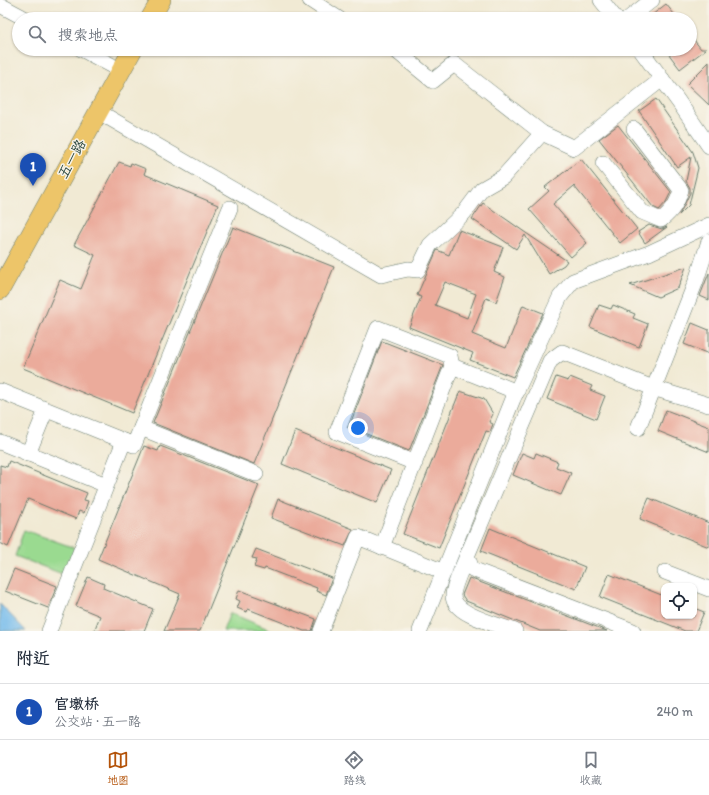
<!DOCTYPE html>
<html lang="zh">
<meta charset="utf-8">
<style>
body{margin:0;font-family:Itim,"LXGW WenKai TC",sans-serif;background:#f2f2f3;color:#1f2937}
.controls{position:absolute;right:12px;bottom:12px;display:grid;overflow:hidden;border-radius:8px;box-shadow:0 1px 3px #0004}
.controls button{width:36px;height:36px;display:grid;place-items:center;padding:0;border:0;border-bottom:1px solid #e0e1e3;background:#fff;color:#1f2937;font:20px sans-serif}
.you{position:absolute;left:358px;top:428px;width:14px;height:14px;margin:-10px;border:3px solid #fff;border-radius:50%;background:#1a73e8;box-shadow:0 0 0 6px #1a73e833}
.badge{display:grid;place-items:center;width:26px;height:26px;border-radius:50%;background:#b45309;color:#fff;font-size:13px;font-weight:700}
.pin{position:absolute;translate:-50% -33px;filter:drop-shadow(0 1px 2px #0008)}
.pin::after{content:'';position:absolute;top:21px;width:14px;height:12px;background:inherit;clip-path:polygon(0 0,100% 0,50% 100%)}
.list{margin:0;padding:0;list-style:none}
h2{display:flex;justify-content:space-between;align-items:center;height:52px;margin:0;padding:0 16px;font-size:17px}
h2 small{font-size:13px;font-weight:400;color:#747a83}
.list li{display:grid;grid-template-columns:26px 1fr auto;gap:12px;align-items:center;box-sizing:border-box;height:56px;padding:0 16px;border-top:1px solid #e0e1e3}
.list b{display:block;font-size:15px;white-space:nowrap}
.list p{margin:0;font-size:13px;white-space:nowrap;color:#747a83}
.list em{font-size:13px;font-style:normal;color:#747a83}
.icon{flex:none;width:22px;height:22px;fill:none;stroke:currentColor;stroke-width:2;stroke-linecap:round;stroke-linejoin:round}
.map{position:relative;flex:none;width:709px;height:631px;overflow:hidden}
.search{position:absolute;background:#fff;box-shadow:0 1px 3px #0004;left:12px;right:12px;top:12px;height:44px;display:flex;align-items:center;gap:10px;box-sizing:border-box;padding:0 14px;border-radius:22px;color:#747a83;font-size:15px}
.sheet{height:108px;background:#fff}
nav{display:flex;justify-content:space-around;align-items:center;box-sizing:border-box;height:56px;border-top:1px solid #e0e1e3;background:#fff;font-size:11px;color:#747a83}
nav a{display:grid;justify-items:center;gap:2px}
nav .on{color:#b45309}
.map>svg:first-child{display:block}
</style>
<div class="map">
<svg width="709" height="631" viewBox="0 0 709 631">
<rect width="100%" height="100%" fill="#f7f3e8"/>
<filter id="ink" filterUnits="userSpaceOnUse"><feTurbulence type="fractalNoise" baseFrequency=".025" numOctaves="2"/><feDisplacementMap in="SourceGraphic" scale="8" xChannelSelector="R" yChannelSelector="G"/><feConvolveMatrix kernelMatrix="1 2 1 2 8 2 1 2 1" color-interpolation-filters="sRGB"/></filter>
<filter id="wash" filterUnits="userSpaceOnUse"><feTurbulence type="fractalNoise" baseFrequency=".012" numOctaves="4" result="noise"/><feDisplacementMap in="SourceGraphic" scale="16" xChannelSelector="R" yChannelSelector="G"/><feGaussianBlur stdDeviation="0.9" result="paint"/><feColorMatrix in="noise" values="0 0 0 0 0 0 0 0 0 0 0 0 0 0 0 0 0 1.4 0 .05"/><feComposite in="paint" operator="in"/></filter>
<g filter="url(#wash)">
<rect width="100%" height="100%" fill="#f1ead4"/>
<g fill="#9ada90" stroke="#5c8c62">
<polygon points="24,530 75,548 65,575 15,556"/>
<polygon points="230,613 273,631 223,631"/>
</g>
<polygon fill="#74bbec" stroke="#4a7c90" points="0,604 26,631 0,631"/>
<g id="blocks">
<g fill="#ebab9b" fill-rule="evenodd">
<polygon points="666,4 678,19 647,19"/>
<polygon points="690,35 701,49 706,49 680,69 665,49 690,49"/>
<polygon points="709,62 709,105 687,84"/>
<polygon points="656,99 693,152 698,168 689,205 679,215 690,193 690,188 686,181 691,157 677,167 639,111"/>
<polygon points="618,125 671,192 666,202 659,210 653,207 599,139"/>
<polygon points="581,159 637,229 620,243 574,186 553,204 587,243 571,257 529,209 549,191 545,187"/>
<polygon points="119,162 130,166 131,163 146,169 144,174 218,205 132,413 23,368 60,280 81,289 95,255 74,245"/>
<polygon points="483,203 523,231 567,261 564,265 549,274 525,235 516,249 472,219"/>
<polygon points="649,225 662,229 667,227 645,243 638,232"/>
<polygon points="233,227 334,267 254,464 153,423"/>
<path d="M459,230L503,247L494,272L505,277L496,302L486,298L472,334L506,348L523,305L543,313L513,377L470,360L473,353L409,327L421,297L417,295L437,250L449,255ZM445,282L476,294L467,318L435,305Z"/>
<polygon points="686,267 678,288 658,297 630,285"/>
<polygon points="709,273 709,300 700,296"/>
<polygon points="599,305 611,309 613,305 635,314 633,318 648,324 639,347 590,327"/>
<polygon points="692,323 709,330 709,354 684,344"/>
<polygon points="382,341 443,365 409,451 349,427"/>
<polygon points="556,377 568,381 570,377 592,386 590,390 605,396 596,419 547,399"/>
<polygon points="460,391 484,399 493,414 489,422 493,424 490,432 486,431 439,548 403,534"/>
<polygon points="666,410 709,427 709,452 658,431"/>
<polygon points="295,431 391,470 377,503 282,464"/>
<polygon points="144,446 158,451 160,446 259,485 200,631 164,631 180,594 98,559"/>
<polygon points="522,453 534,458 536,453 558,462 556,467 571,473 561,495 513,475"/>
<polygon points="9,461 87,493 84,500 88,501 84,513 79,511 76,519 28,499 8,547 0,543 0,465 7,467"/>
<polygon points="649,498 709,523 709,547 640,519"/>
<polygon points="278,499 353,529 345,546 271,518"/>
<polygon points="490,528 585,567 576,589 481,551"/>
<polygon points="256,549 332,578 326,595 316,591 317,588 265,568 264,570 254,567 257,559 252,558"/>
<polygon points="14,569 57,586 48,608 5,591"/>
<polygon points="609,574 664,596 664,616 694,616 694,608 704,612 696,631 685,631 600,597"/>
<polygon points="88,577 104,584 103,588 153,609 144,631 94,631 100,616 76,606"/>
<polygon points="469,578 607,631 540,631 466,601 462,595"/>
<polygon points="239,590 316,619 312,631 304,631 248,609 247,612 237,608 240,601 236,599"/>
</g>
</g>
</g>
<g filter="url(#ink)">
<use href="#blocks" fill-opacity="0" stroke="#687a6c" stroke-width="1"/>
<g fill="none" stroke-linecap="round" stroke-linejoin="round">
<g stroke="#687a6c" stroke-width="16">
<g id="minor">
<polyline points="310,0 339,19"/>
<polyline points="601,0 616,19"/>
<polyline points="0,5 26,19"/>
<polyline points="628,19 652,0"/>
<polyline points="81,49 111,65"/>
<polyline points="394,49 433,81 454,64 542,133 574,148 662,79"/>
<polyline points="640,49 678,101 709,146"/>
<polyline points="99,112 381,275 408,269 418,270 430,245 464,213 482,189 503,177 542,133"/>
<path d="M603,163L642,212L661,220C672,211 677,204 681,190L634,129"/>
<polyline points="452,366 517,392"/>
<polyline points="0,391 134,445 230,208"/>
<polyline points="141,428 256,474"/>
<polyline points="638,428 696,281 709,241"/>
<polyline points="0,442 106,485"/>
<polyline points="28,454 46,410"/>
<polyline points="382,547 452,366 450,356 378,328 337,432 415,463"/>
<path d="M467,556C463,566 454,584 453,595C452,615 499,625 515,631"/>
<polyline points="665,572 709,589"/>
<polyline points="49,631 124,441"/>
<polyline points="321,631 358,537 444,572"/>
<polyline points="420,631 513,399 560,297 573,281 649,253 709,225"/>
<polyline points="633,631 472,569 467,556 550,361 562,352 653,388 709,405"/>
</g>
</g>
<g stroke="#687a6c" stroke-width="20">
<g id="major">
<polyline points="150,19 161,0"/>
<polyline points="0,290 133,49"/>
</g>
</g>
<use href="#minor" stroke="#fff" stroke-width="15"/>
<use href="#major" stroke="#edc569" stroke-width="19"/>
</g>
</g>
<g text-anchor="middle" dominant-baseline="central" stroke-width="3" stroke-linejoin="round" paint-order="stroke">
<g font-size="14" fill="#1f3d34" stroke="#f7f3e8">
<text transform="translate(72 159) rotate(-61)">五一路</text>
</g>
</g>
</svg>
<div class="controls">
<button><svg class="icon" aria-label="locate" viewBox="0 0 24 24"><circle cx="12" cy="12" r="6"/><path d="M12 2v4M12 18v4M2 12h4M18 12h4"/></svg></button>
</div>
<div class="you"></div>
<div class="pin badge" style="left:33px;top:186px;background:#1a4fb4">1</div>
<div class="search"><svg class="icon" aria-label="search" viewBox="0 0 24 24"><circle cx="10" cy="10" r="6"/><path d="M15 15l6 6"/></svg>搜索地点</div>
</div>
<section class="sheet">
<h2>附近<small></small></h2>
<ul class="list">
<li><span class="badge" style="background:#1a4fb4">1</span><div><b>官墩桥</b><p>公交站 · 五一路</p></div><em>240 m</em></li>
</ul>
</section>
<nav>
<a class="on"><svg class="icon" aria-label="map" viewBox="0 0 24 24"><path d="M3 6l6-2 6 2 6-2v14l-6 2-6-2-6 2zM9 4v14M15 6v14"/></svg>地图</a>
<a><svg class="icon" aria-label="directions" viewBox="0 0 24 24"><path d="M12 3l9 9-9 9-9-9zM9 14v-3h6M13 9l2 2-2 2"/></svg>路线</a>
<a><svg class="icon" aria-label="saved" viewBox="0 0 24 24"><path d="M7 4h10v16l-5-4-5 4z"/></svg>收藏</a>
</nav>
